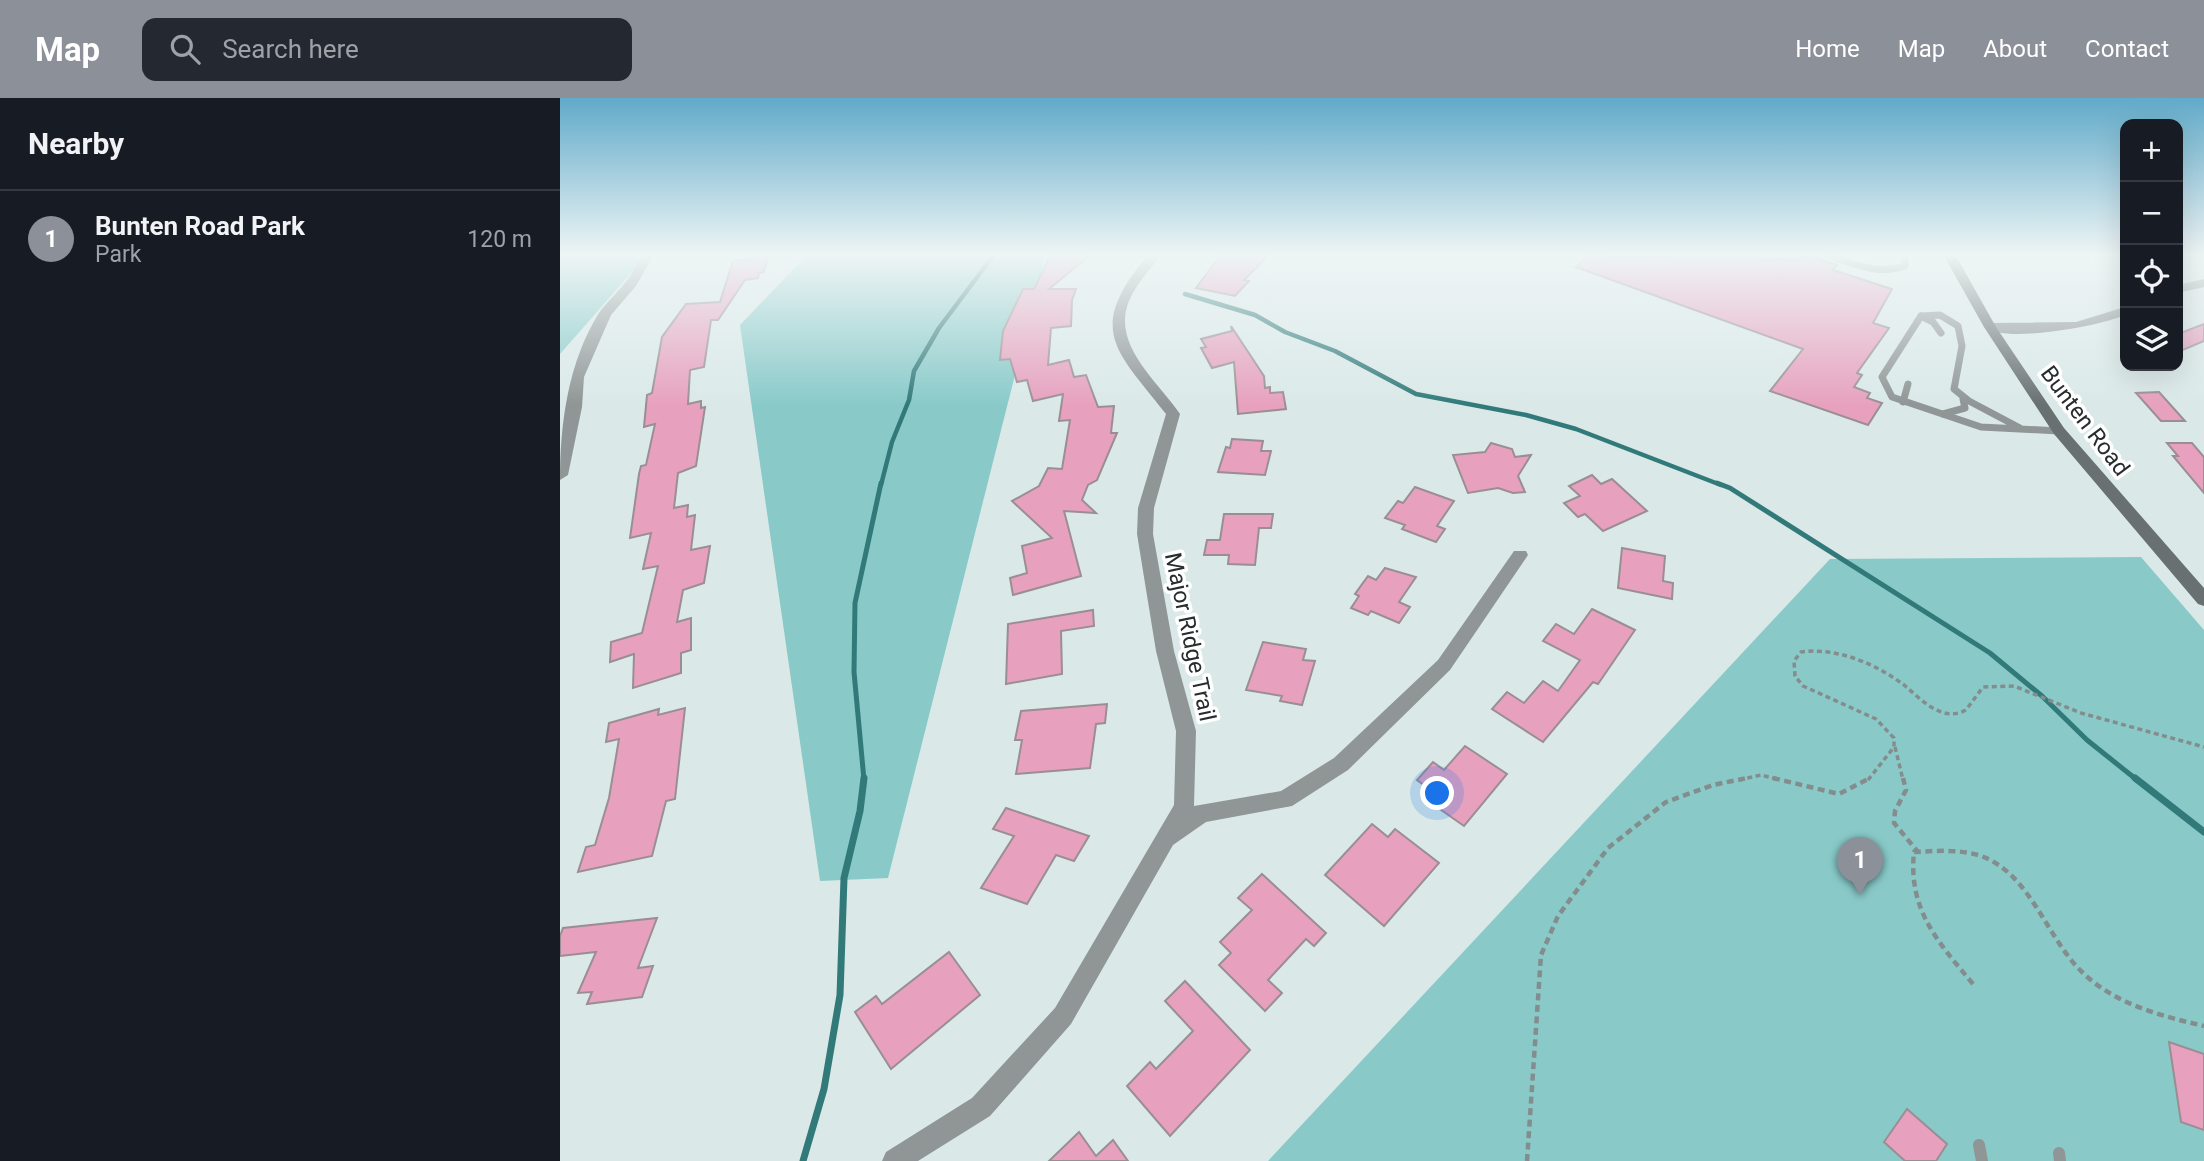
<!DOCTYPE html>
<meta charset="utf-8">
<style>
body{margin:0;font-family:Roboto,sans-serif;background:#242831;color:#f1f3f6}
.controls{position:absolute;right:21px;top:21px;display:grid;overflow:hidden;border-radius:14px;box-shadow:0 7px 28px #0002}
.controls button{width:63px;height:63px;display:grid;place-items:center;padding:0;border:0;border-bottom:2px solid #363941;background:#171b24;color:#f1f3f6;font:35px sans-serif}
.you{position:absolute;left:878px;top:696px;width:24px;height:24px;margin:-18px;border:5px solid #fff;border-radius:50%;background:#1a73e8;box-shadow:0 0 0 10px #1a73e833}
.badge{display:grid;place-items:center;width:46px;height:46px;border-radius:50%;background:#8c9099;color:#fff;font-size:23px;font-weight:700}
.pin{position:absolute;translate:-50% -58px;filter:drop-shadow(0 2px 4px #0008)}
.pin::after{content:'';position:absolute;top:37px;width:24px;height:21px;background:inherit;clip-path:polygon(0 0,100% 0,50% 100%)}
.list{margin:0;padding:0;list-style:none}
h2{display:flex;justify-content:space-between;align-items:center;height:91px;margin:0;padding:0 28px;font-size:30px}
h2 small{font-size:23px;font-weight:400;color:#9ea1a6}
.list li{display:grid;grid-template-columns:46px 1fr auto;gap:21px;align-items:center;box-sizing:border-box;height:98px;padding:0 28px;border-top:2px solid #363941}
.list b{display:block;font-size:26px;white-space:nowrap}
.list p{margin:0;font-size:23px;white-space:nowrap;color:#9ea1a6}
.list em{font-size:23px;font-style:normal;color:#9ea1a6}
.icon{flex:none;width:38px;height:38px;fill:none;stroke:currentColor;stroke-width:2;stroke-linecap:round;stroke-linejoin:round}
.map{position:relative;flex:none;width:1644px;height:1063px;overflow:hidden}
header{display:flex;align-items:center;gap:42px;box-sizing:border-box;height:98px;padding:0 35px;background:#8c9099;color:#fff}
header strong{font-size:33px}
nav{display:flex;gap:38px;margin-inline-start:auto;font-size:24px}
.search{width:490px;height:63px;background:#242831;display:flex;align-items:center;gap:18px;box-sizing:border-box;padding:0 24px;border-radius:14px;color:#9ea1a6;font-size:26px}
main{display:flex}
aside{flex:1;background:#171b24}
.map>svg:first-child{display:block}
</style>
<header>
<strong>Map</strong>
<div class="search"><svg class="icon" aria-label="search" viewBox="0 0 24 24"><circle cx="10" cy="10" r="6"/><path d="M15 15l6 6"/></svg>Search here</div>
<nav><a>Home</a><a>Map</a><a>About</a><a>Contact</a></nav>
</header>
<main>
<aside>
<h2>Nearby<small></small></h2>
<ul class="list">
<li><span class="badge">1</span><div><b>Bunten Road Park</b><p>Park</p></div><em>120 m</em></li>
</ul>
</aside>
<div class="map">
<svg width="1644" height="1063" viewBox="0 0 1644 1063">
<rect width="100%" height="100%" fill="#dae9e8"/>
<g fill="#89cac9">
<polygon points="0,158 86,158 0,256"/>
<polygon points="246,158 485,158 328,780 260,783 180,227"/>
<polygon points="1581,459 1644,532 1644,1063 708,1063 1270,461"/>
</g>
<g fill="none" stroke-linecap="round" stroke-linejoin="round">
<g stroke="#327a7a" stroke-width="4.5">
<polyline points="625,196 695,217 725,234 775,253 856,296 966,317 1016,331 1161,387"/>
<polyline points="321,387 332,344 349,302 354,273 379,230 433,158"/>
</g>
<g stroke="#327a7a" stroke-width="5">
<polyline points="1157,385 1170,390 1430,555 1482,598 1527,642 1577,682"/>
<polyline points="304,682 294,574 295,505 321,385"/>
</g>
<g stroke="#327a7a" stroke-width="7">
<polyline points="1575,680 1644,734"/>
<polyline points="243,1063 264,991 280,897 284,780 300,713 304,680"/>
</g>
</g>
<g fill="#e7a1bf" stroke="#9a8e93" stroke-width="2">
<polygon points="490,158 529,158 489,191 516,191 512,202 511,228 491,230 488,267 509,262 514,279 526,277 538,309 554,308 551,335 557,335 537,382 528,387 522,402 536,415 504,413 521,478 453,497 450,480 467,475 462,448 492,440 452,403 479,388 488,370 502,371 510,322 499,323 503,296 473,303 467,282 457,284 450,261 440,262 443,233 463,191 474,191"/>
<polygon points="660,158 708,158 684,182 689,183 675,198 636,190"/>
<polygon points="1028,158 1239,161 1251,158 1277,167 1273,172 1332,191 1313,225 1329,230 1297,275 1302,277 1294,289 1310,295 1307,300 1322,305 1308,327 1210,293 1243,251 1016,169"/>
<polygon points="208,159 204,174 199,175 198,180 185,182 158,222 151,222 144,269 130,272 128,306 141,303 141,310 145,309 136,368 118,375 114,410 128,407 127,419 135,417 131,452 150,448 144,485 123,492 117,524 131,520 131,552 121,555 121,575 73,590 74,556 50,564 51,544 82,535 98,468 83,471 91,435 70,440 79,376 81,368 86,367 95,326 84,329 87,297 92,295 102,239 126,206 160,204 173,163"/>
<polygon points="1644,226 1644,243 1618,254 1618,236"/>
<polygon points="671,228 704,278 705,290 710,289 710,295 723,294 726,311 678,316 674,264 652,270 641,250 646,249 641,241 672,233"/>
<polygon points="1599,294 1625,323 1601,323 1576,295"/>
<polygon points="672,341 703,343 701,353 711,353 705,377 658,374 666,349 670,350"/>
<polygon points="931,345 952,351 955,359 971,357 958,378 965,394 953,395 938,390 908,395 893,357 925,354"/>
<polygon points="1607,345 1632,345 1644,359 1644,395 1613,358 1618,358"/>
<polygon points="1032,377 1041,386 1052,381 1087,413 1043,433 1025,416 1018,419 1004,405 1020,398 1009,388"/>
<polygon points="855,389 894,403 877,428 885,431 876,444 842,431 845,427 825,420 838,403 843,405"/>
<polygon points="664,416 713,416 711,430 699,430 695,467 668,466 669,457 644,457 647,442 660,442"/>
<polygon points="1062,450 1105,458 1103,483 1113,485 1112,501 1058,490"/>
<polygon points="825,470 856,479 839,504 850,509 839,525 811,513 808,517 791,510 799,498 795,496 808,478 816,482"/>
<polygon points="1032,511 1075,532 1038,586 1033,584 983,644 932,611 947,594 964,605 983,583 998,593 1020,562 983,543 996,526 1014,536"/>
<polygon points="533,512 534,528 501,533 502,576 446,586 448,526"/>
<polygon points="703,544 746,551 743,562 755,563 742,607 720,603 722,598 686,592"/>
<polygon points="547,606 545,625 536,626 530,670 456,676 462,642 455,642 461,613"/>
<polygon points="125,610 115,701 106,703 92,758 18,774 26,749 35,747 49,700 59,641 46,644 49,625 99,611 98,617"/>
<polygon points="905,648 947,676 904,728 877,709 883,701 857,682 873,664 884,672"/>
<polygon points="446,710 529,738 514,763 496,757 467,806 421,790 454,738 433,731"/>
<polygon points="812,726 828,739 835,731 879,765 824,828 765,777"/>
<polygon points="702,776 766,835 754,848 746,841 708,882 722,895 705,913 659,867 671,855 660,844 692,812 678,800"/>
<polygon points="97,820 78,870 93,868 82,899 27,906 32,894 18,895 36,854 0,858 0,838 3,830"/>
<polygon points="389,854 420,897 331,971 295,914 316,898 322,906"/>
<polygon points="625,883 690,952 610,1038 567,988 590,964 596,971 633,933 605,903"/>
<polygon points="1609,944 1644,956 1644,1032 1621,1024"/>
<polygon points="1347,1011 1387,1046 1376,1063 1345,1063 1324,1044"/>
<polygon points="519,1034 536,1058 553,1042 568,1063 489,1063"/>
</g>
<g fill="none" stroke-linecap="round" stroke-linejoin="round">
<g stroke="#838d8d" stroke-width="3.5" stroke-dasharray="5 3.5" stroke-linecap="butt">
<polyline points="1335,649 1343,682"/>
<polyline points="1179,682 1201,677 1220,682"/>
<path d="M1308,682L1334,649V640L1316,621L1243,588L1235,578L1234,563L1241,554C1277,549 1316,566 1344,587C1355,596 1366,608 1379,613C1388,617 1397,617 1406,612L1423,589L1454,588L1521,615L1644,649"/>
</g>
<g stroke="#838d8d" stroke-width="4.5" stroke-dasharray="7 4.5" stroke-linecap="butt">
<polyline points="1213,680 1279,696 1310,680"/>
<polyline points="1343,680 1346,692 1335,713 1334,725 1358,754"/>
<path d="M1413,886C1378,844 1348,812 1354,754C1375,753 1397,751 1418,757C1470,773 1486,840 1523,875C1555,906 1601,918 1644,928"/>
<polyline points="967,1063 981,857 998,818 1048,750 1106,704 1153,687 1187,680"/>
</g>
<g stroke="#909696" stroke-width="7">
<path d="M1271,158C1296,167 1318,177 1345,168V158"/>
<polyline points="1361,218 1373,224 1381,235"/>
<polyline points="1343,304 1348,286"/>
<polyline points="1383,316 1405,310 1403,301"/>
<polyline points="1460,330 1409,303 1394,291 1402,248 1398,228 1380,217 1361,218 1322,279 1332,299 1421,329 1499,333"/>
</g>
<g stroke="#909696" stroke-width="12">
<polyline points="1419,1047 1422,1063"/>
<polyline points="1499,1055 1500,1063"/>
</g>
<g fill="#909696" fill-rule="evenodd">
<path d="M81,158H93L76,188L51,217L24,279L22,309L8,377L0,382C0,326 8,264 39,215C46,205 56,196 64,186C71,178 76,168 81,158Z"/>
<path d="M587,158H600C589,173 576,186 569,203C551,247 598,283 620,316L594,410L593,436L614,553L636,633L634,708L721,693L774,660L878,562L954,453H966L968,457L890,572L788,672L732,708L646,724L613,747L511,926L430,1018L358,1063H322L326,1054L412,1000L495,910L614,707L616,633L596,553L577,436L578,410L606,316C555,251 526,232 587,158Z"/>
<polygon points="1644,181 1644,189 1618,195 1618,187"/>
<path d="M1565,209V217C1540,228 1444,246 1424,229L1430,225L1516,224Z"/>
</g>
<polygon fill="#687170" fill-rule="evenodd" points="1384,158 1396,158 1436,229 1504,330 1644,490 1644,508 1638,506 1494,336 1424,229"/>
</g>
<linearGradient id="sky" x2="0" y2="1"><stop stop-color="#61aac9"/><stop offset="0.51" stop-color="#eef5f5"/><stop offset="1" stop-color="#eef5f5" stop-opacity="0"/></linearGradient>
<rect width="1644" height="307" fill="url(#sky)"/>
<g text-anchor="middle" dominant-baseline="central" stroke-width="7" stroke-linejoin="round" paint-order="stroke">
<g font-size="23" fill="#272c2c" stroke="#fff">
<text transform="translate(1525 323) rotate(53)">Bunten Road</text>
<text transform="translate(630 539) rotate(78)">Major Ridge Trail</text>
</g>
</g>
</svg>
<div class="controls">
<button>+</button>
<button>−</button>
<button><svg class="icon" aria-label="locate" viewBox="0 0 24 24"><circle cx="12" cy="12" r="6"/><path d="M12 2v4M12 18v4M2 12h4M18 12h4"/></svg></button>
<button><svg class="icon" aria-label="layers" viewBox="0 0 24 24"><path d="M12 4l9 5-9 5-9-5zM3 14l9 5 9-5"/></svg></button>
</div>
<div class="you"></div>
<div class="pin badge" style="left:1300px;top:797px">1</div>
</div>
</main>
